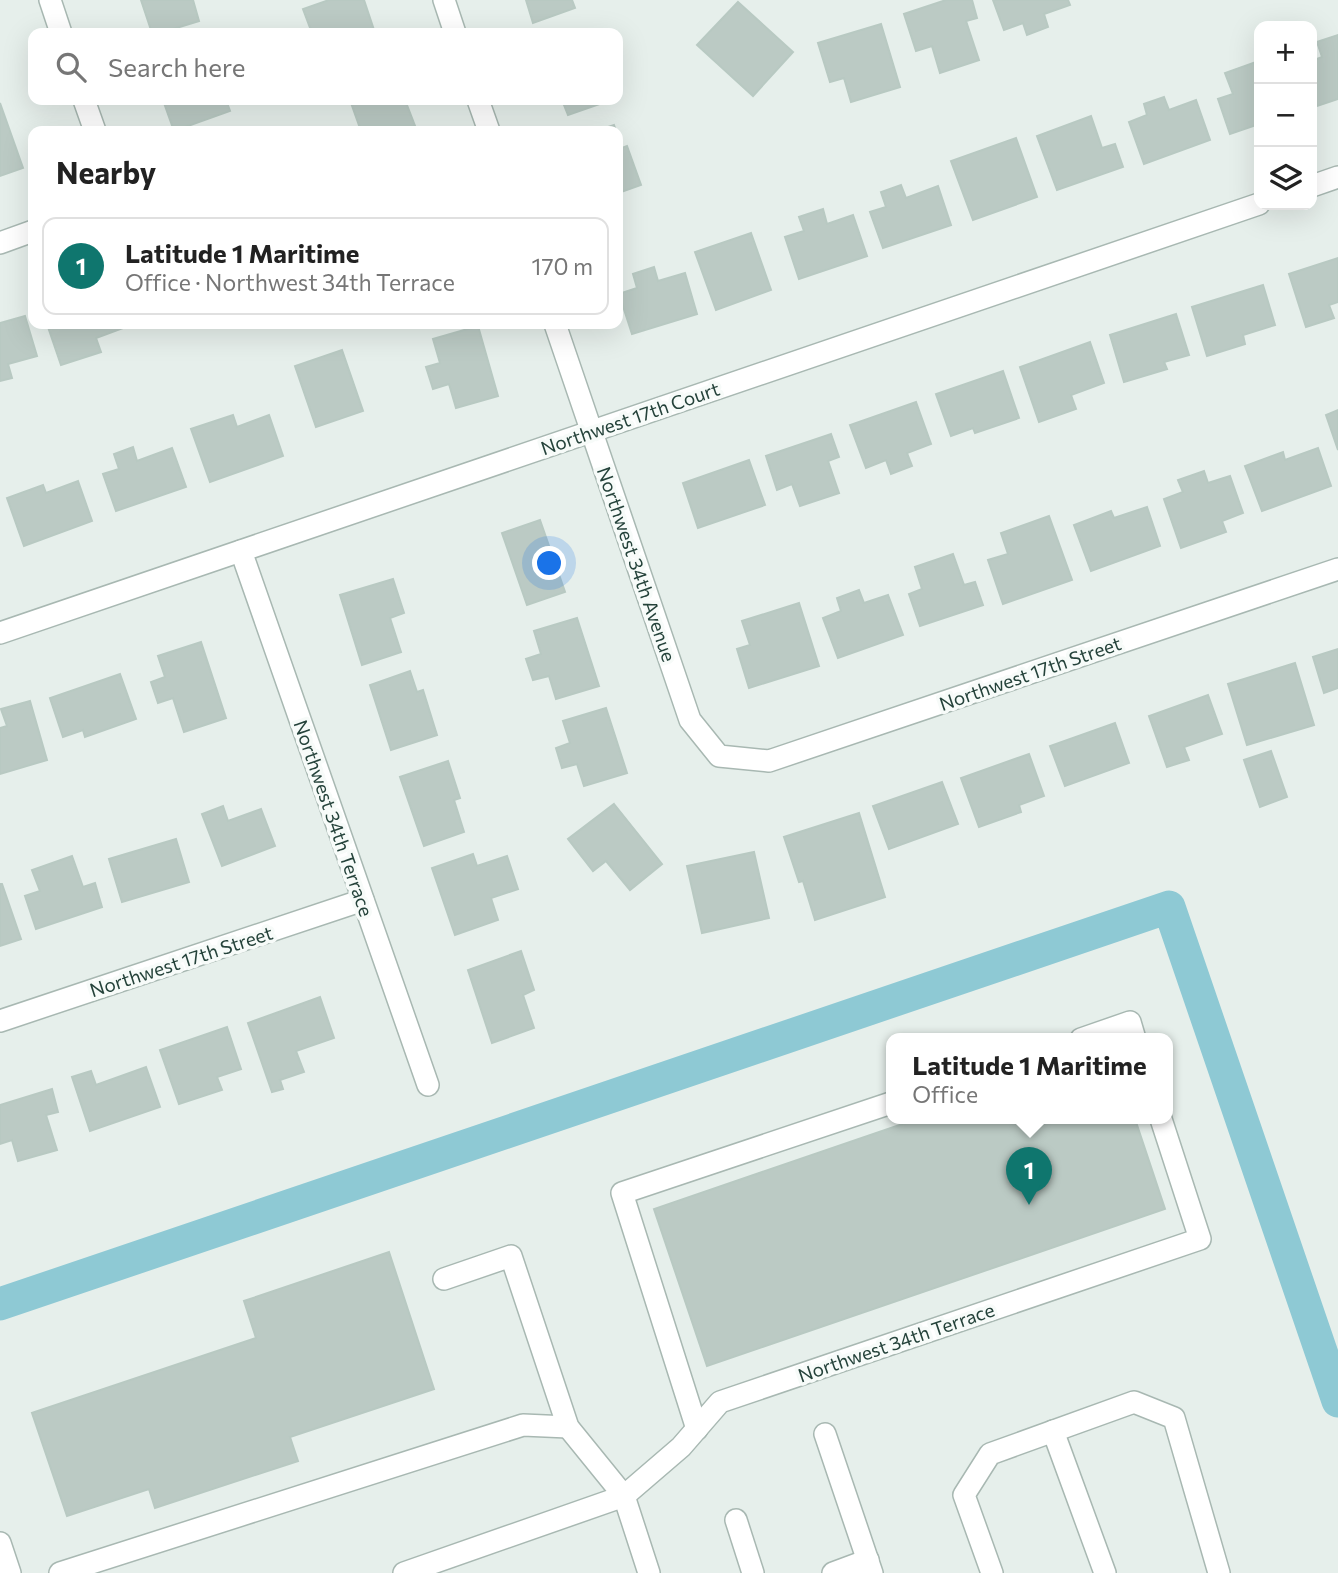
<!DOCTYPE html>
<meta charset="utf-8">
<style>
body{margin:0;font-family:Commissioner,sans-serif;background:#f2f2f2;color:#222}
.controls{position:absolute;right:21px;top:21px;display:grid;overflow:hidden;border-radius:14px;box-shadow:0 7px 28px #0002}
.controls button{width:63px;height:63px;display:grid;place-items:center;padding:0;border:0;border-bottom:2px solid #e0e0e0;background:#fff;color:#222;font:35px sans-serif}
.you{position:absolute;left:550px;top:564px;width:24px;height:24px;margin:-18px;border:5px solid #fff;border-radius:50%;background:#1a73e8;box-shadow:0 0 0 10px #1a73e833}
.badge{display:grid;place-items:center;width:46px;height:46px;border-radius:50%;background:#0f766e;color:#fff;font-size:23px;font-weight:700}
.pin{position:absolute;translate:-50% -58px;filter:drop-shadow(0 2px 4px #0008)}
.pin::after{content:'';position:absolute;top:37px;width:24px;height:21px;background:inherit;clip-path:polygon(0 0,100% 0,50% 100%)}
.popup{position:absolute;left:886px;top:1033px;width:287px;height:91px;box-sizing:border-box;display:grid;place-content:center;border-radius:14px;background:#fff;filter:drop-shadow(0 2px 5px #0005);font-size:23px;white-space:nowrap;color:#767676}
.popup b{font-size:26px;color:#222}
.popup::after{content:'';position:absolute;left:50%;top:100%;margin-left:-14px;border:14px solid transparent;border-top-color:#fff}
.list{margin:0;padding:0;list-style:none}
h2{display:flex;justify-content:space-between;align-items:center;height:91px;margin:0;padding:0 28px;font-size:30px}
h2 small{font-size:23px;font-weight:400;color:#767676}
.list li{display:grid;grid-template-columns:46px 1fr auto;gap:21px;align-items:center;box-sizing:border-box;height:98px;margin:0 14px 14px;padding:0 14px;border:2px solid #e0e0e0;border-radius:14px}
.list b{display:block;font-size:26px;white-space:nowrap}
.list p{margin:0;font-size:23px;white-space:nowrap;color:#767676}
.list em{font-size:23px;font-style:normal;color:#767676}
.icon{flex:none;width:38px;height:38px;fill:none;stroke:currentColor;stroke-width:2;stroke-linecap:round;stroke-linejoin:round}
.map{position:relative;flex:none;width:1338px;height:1573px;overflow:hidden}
.search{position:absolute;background:#fff;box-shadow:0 7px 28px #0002;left:28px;top:28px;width:595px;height:77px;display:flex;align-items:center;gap:18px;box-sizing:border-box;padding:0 24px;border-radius:14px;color:#767676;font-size:26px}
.panel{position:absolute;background:#fff;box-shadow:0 7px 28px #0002;left:28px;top:126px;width:595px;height:203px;border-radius:14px}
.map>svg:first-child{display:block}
</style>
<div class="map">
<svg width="1338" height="1573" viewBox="0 0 1338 1573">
<rect width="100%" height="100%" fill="#e6efeb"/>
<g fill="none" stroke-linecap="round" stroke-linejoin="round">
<polyline stroke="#8ec9d4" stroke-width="33" points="0,1304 1169,907 1338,1401"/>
</g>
<g fill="#bbcac4" stroke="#b8c9c2" stroke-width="2">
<polygon points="141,0 193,0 199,21 160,33 152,33"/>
<polygon points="329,0 364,0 375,33 312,33 303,9"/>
<polygon points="526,0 572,0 575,8 533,23"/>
<polygon points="946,0 972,0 977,18 966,21 979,60 940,73 932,46 916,51 904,14"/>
<polygon points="993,0 1068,0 1070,5 1044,14 1048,27 1027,35 1023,23 1004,30"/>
<polygon points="738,2 793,52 753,96 697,45"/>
<polygon points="881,24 900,87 851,102 844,78 830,82 818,43"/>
<polygon points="1338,35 1338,99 1317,106 1312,91 1312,61 1322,57 1317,42"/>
<polygon points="1259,61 1259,124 1230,134 1218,99 1233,94 1225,73"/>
<polygon points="1164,97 1169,110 1196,100 1210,140 1144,164 1129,122 1147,115 1144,104"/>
<polygon points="173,100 226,100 230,111 174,131 164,103"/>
<polygon points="350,100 405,100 417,131 361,131"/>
<polygon points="562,100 607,100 608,101 568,115"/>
<polygon points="0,103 23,168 0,176"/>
<polygon points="1091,116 1102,148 1115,144 1123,167 1057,190 1037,136"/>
<polygon points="614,125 616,131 596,131"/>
<polygon points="618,135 622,148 627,146 641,185 618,193"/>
<polygon points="1016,138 1037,197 973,220 951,161"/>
<polygon points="901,185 906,198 938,186 951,225 883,248 870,212 886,207 881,192"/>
<polygon points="823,209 827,224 853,215 867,256 799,279 785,237 804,231 799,217"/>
<polygon points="751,233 771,290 716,310 695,252"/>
<polygon points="1338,258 1338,302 1329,305 1334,318 1306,327 1289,274"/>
<polygon points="654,267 658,281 685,273 697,314 632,334 619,294 637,288 633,274"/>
<polygon points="1263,285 1275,325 1243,335 1245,344 1207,356 1192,307"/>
<polygon points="1176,314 1189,355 1164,362 1167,369 1124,382 1110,335"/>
<polygon points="25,316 37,356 8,364 12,378 0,381 0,323"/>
<polygon points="47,324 131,324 131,325 96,338 101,352 61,365"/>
<polygon points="478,326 498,396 456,408 449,384 433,389 426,367 440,363 433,339"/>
<polygon points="1090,342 1104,383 1071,395 1076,409 1039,422 1020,367"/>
<polygon points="342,350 363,411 316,427 295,366"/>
<polygon points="1003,371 1019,418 975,433 973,428 951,436 936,394"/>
<polygon points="916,402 931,444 907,453 912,466 891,474 886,460 866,468 850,425"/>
<polygon points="1338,410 1338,450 1326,415"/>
<polygon points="233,415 237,427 269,415 283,456 210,482 191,429"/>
<polygon points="831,434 839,457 828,461 839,493 800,506 792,484 777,490 766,456"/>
<polygon points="133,447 137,461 172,448 186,487 116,511 103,474 119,469 114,454"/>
<polygon points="1318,448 1331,486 1262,511 1245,466 1283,452 1285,460"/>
<polygon points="749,460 765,505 698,528 683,483"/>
<polygon points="1204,471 1208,483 1230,476 1243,513 1222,521 1226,532 1181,548 1164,499 1183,492 1178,480"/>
<polygon points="78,481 92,521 24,546 7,498 43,485 46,493"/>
<polygon points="1147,507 1160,546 1091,571 1074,525 1111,511 1114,518"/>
<polygon points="1049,516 1072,580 1003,604 988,560 1008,554 1001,533"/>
<polygon points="540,520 565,592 527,605 502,533"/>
<polygon points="953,554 964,585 975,582 983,605 920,626 909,594 922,589 915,567"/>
<polygon points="393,579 404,613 390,618 401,652 362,665 340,595"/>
<polygon points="859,590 864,603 888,595 903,635 838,658 823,618 841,611 837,598"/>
<polygon points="799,603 819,666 749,688 737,649 750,645 742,621"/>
<polygon points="577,618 599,686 556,699 549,676 533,680 526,659 541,654 534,631"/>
<polygon points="201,642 226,718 184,732 173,698 158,703 151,682 165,677 158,656"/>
<polygon points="1338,649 1338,688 1324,693 1313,657"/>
<polygon points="1295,663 1314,725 1247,745 1228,684"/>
<polygon points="410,671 417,692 423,690 437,735 391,750 370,685"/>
<polygon points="120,674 136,719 85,737 83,730 63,737 50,698"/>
<polygon points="1208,695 1222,734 1184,747 1189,760 1167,767 1149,716"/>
<polygon points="30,701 47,760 0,774 0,728 7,726 1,709"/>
<polygon points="606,708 627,773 584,786 577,764 562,768 556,748 570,743 563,721"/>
<polygon points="1115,723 1129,763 1065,786 1050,746"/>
<polygon points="1271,751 1287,797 1260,807 1244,760"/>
<polygon points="1029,754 1044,796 1019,805 1021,812 979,827 961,778"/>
<polygon points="448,761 460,798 454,800 464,832 424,846 400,777"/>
<polygon points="942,782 958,824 889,849 873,806"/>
<polygon points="614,804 662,864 630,890 606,861 593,871 568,839"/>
<polygon points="223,806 228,821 261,809 275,846 222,866 202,814"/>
<polygon points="859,813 885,897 815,920 803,881 799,882 784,837"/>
<polygon points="176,839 189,882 122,902 109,859"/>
<polygon points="754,852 769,918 702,933 687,866"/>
<polygon points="473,854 477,866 507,856 518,889 491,898 498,920 455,935 432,868"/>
<polygon points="72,856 83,887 95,883 102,907 36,929 25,896 40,891 32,870"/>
<polygon points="0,884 2,884 21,939 0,946"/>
<polygon points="521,951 534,990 523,995 534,1028 492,1043 468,970"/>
<polygon points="320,997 334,1038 296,1051 304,1072 280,1080 283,1089 272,1092 248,1023"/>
<polygon points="227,1027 241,1069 217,1077 222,1090 179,1104 160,1050"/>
<polygon points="146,1067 160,1107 90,1131 72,1077 91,1071 96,1085"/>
<polygon points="52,1089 58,1112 46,1115 57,1150 18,1161 12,1140 0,1144 0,1105"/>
<polygon points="917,1119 1135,1119 1165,1209 707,1366 654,1209"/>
<polygon points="389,1252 434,1389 290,1437 298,1461 155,1508 149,1489 67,1516 32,1413 256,1338 244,1301"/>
</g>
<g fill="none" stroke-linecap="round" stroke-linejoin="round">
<g stroke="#a8b8b2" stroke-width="24">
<g id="minor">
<polyline points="50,0 61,33"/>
<polyline points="444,0 455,33"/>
<polyline points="84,100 95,131"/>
<polyline points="478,100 489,131"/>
<polyline points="1312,186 1338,177"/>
<polyline points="0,243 33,231"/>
<polyline points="555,324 690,720 719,756 769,761 1338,569"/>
<polyline points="241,551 428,1085"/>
<polyline points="0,633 1259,204"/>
<polyline points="0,1021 363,900"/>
<polyline points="1081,1039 1130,1022 1135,1039"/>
<polyline points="444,1279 511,1256 568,1427 624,1496 649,1573"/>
<polyline points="697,1429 622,1193 891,1103"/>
<polyline points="1053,1431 1105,1573"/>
<polyline points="825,1434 872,1573"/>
<polyline points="736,1520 753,1573"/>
<polyline points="0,1543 10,1573"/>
<polyline points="60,1573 523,1425 568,1427"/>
<polyline points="404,1573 624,1496 681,1447 720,1402 1200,1239 1161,1119"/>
<polyline points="833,1573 868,1560"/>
<polyline points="992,1573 964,1495 990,1454 1134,1402 1174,1418 1219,1573"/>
</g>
</g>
<use href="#minor" stroke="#fff" stroke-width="21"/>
</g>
<g text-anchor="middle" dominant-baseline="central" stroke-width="7" stroke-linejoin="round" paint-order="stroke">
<g font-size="19" fill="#24423a" stroke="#f7fbf9">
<text transform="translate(630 418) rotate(-19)">Northwest 17th Court</text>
<text transform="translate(637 564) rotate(71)">Northwest 34th Avenue</text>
<text transform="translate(1030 673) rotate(-19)">Northwest 17th Street</text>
<text transform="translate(334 818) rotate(71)">Northwest 34th Terrace</text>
<text transform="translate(181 961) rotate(-18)">Northwest 17th Street</text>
<text transform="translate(896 1342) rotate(-19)">Northwest 34th Terrace</text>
</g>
</g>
</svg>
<div class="controls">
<button>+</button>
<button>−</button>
<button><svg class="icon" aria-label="layers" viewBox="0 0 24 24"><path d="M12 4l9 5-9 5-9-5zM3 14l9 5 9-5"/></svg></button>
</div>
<div class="you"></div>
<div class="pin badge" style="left:1029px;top:1205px">1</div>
<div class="popup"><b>Latitude 1 Maritime</b>Office</div>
<div class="search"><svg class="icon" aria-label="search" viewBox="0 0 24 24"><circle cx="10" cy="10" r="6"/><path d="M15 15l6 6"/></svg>Search here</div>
<section class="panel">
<h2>Nearby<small></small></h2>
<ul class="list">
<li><span class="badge">1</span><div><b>Latitude 1 Maritime</b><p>Office · Northwest 34th Terrace</p></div><em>170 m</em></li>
</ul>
</section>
</div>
